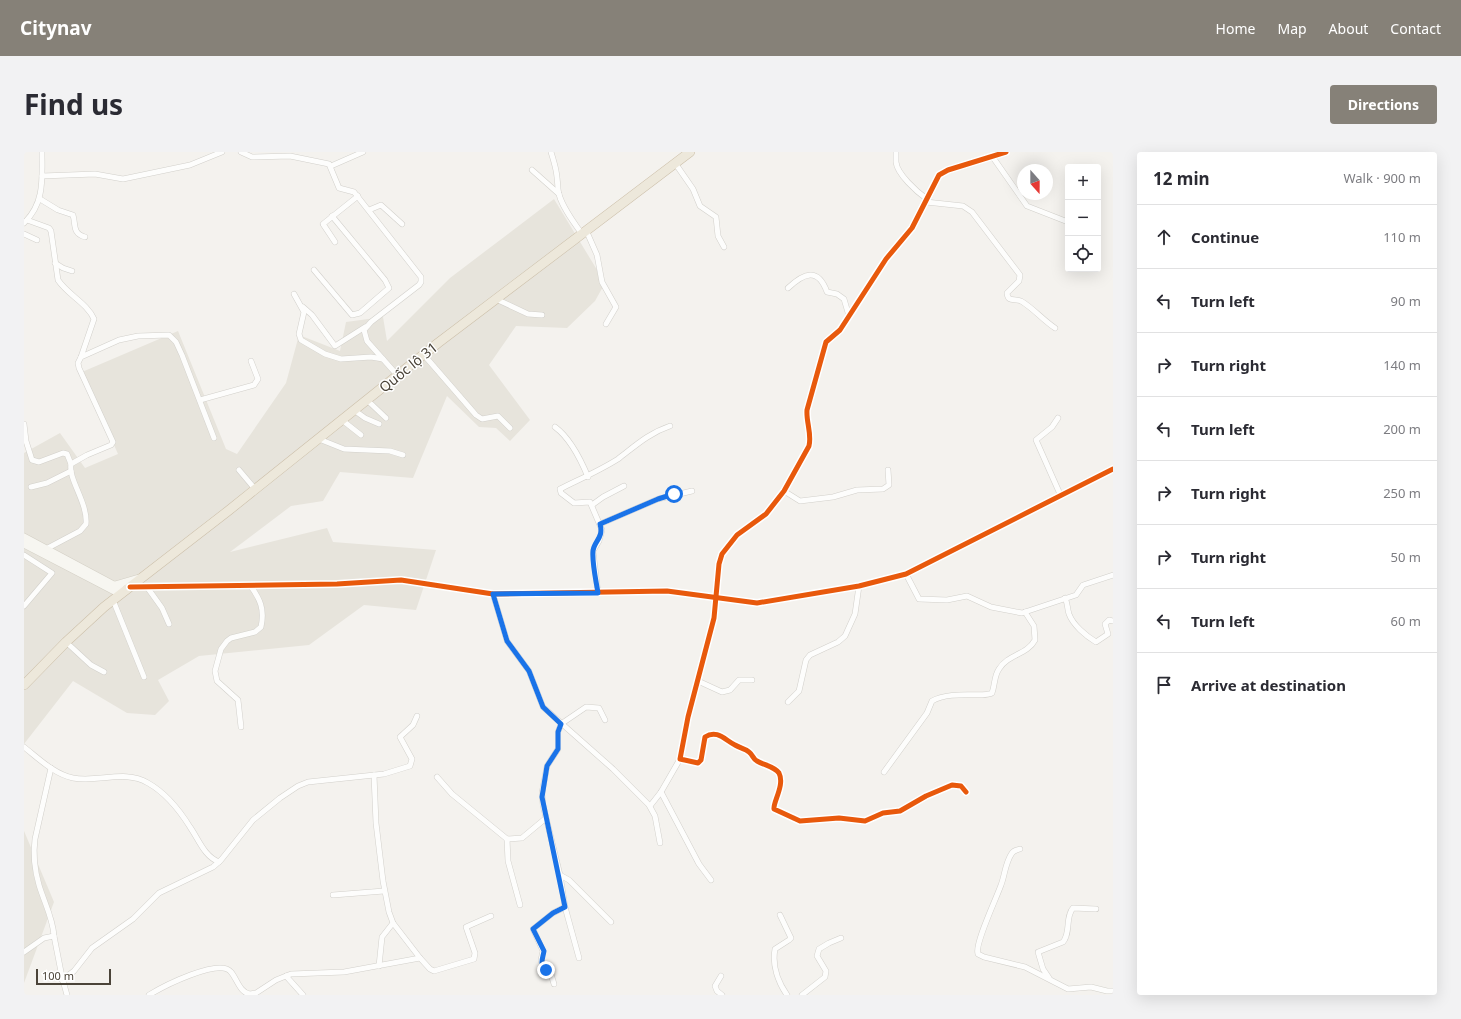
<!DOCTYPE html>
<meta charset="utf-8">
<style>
body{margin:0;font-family:"Noto Sans",sans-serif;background:#f2f2f3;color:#2b2b33}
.controls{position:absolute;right:12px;top:12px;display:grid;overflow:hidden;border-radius:4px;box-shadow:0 4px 16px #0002}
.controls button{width:36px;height:36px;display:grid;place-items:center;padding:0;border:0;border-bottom:1px solid #e1e1e2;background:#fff;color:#2b2b33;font:20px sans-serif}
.compass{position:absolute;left:993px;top:12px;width:36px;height:36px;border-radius:50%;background:#fff;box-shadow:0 4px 16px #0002;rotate:159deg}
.scale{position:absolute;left:12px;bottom:10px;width:75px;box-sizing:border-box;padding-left:4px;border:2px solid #4b4439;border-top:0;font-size:11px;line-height:14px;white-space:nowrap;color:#4b4439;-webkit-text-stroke:3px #fff;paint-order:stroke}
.stop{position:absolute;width:12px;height:12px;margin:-9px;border:3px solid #1a73e8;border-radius:50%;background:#fff}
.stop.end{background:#1a73e8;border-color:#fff;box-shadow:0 1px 4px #0008}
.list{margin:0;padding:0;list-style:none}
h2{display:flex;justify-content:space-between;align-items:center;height:52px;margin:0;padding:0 16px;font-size:17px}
h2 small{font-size:13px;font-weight:400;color:#7c7c81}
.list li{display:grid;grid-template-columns:26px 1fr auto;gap:12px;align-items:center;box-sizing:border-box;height:64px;padding:0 16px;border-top:1px solid #e1e1e2}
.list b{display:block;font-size:15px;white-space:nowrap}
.list em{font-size:13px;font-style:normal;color:#7c7c81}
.icon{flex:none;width:22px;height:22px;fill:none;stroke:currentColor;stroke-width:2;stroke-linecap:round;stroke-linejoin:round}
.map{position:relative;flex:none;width:1089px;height:843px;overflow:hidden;border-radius:4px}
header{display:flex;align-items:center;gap:24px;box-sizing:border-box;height:56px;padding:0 20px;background:#868178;color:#fff}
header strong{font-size:19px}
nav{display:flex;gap:22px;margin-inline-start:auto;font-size:14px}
.intro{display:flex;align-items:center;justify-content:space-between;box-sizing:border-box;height:96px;padding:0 24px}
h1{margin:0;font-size:28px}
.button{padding:10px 18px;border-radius:4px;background:#868178;color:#fff;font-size:14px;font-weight:700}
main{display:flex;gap:24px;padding:0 24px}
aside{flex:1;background:#fff;border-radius:4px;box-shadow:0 4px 16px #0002}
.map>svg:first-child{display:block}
</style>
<header>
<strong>Citynav</strong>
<nav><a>Home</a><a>Map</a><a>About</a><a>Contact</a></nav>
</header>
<div class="intro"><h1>Find us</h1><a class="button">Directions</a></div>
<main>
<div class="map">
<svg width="1089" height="843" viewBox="0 0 1089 843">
<rect width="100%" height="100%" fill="#f4f2ee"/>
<g fill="#e7e4dc">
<polygon points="530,47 581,131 571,149 543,176 492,174 465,213 506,268 486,289 472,276 455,275 423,244 389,326 316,320 299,349 267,354 206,400 303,376 309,390 412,398 392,458 340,453 285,493 175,504 134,528 145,549 131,563 103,561 49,529 0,592 0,301 36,281 61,316 94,302 58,220 154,179 202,297 213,302 262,231 275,183 316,199 322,170 359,165 363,189 426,126"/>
<polygon points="0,679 30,750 0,831"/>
</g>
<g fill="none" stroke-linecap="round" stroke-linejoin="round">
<g stroke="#d2d0cb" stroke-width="6">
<g id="street">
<polyline points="217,0 228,5 266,4 305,12 315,36 330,40 397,125 397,130 395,133 347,170 340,178 343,189 374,224"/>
<path d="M527,0C532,16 533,21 534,37C535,51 550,71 558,82"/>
<path d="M872,0C872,3 872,6 872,10C873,22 893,40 903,47"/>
<polyline points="968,4 1003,54 1044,70"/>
<polyline points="651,11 669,37 676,54 692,65 694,84 700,95"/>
<polyline points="307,14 339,0"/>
<polyline points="508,18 535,42"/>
<polyline points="18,24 71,22 99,27 166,13 198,0"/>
<path d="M16,47L34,58L49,63C52,73 48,81 61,85"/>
<path d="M902,50L939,54L948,60L996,123L995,129L983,141C984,151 990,146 997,149C1009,156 1019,168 1031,176"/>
<polyline points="345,58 357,53 378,72"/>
<path d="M3,68L25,76L27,79L34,128C44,143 63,151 70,167L57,205"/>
<path d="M0,71C21,51 18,26 18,0"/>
<polyline points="562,78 573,103 578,130 592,155 582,172"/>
<polyline points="0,82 13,88"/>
<polyline points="311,90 299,72 334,44"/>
<polyline points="31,111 39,116 48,119"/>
<polyline points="290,118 328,163 336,161 365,136 361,128 308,64"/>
<path d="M764,136C780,121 794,115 803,140L813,142L820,147L825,164"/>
<polyline points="270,142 280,160 275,182 277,188 301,202 317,207 347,205 359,207"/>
<polyline points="472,147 504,162 518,163"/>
<polyline points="279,155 288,163 311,194 341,175"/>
<polyline points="400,203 452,263 458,267 474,264 486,276"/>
<polyline points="176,248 230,233 234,227 227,209"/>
<polyline points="343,248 362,266"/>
<polyline points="330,258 341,266 355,272"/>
<polyline points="1034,266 1028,275 1012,288 1036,342"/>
<polyline points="318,268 337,283"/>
<polyline points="0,272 2,289 8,308 15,310 39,301 43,302 47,312"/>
<path d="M531,275C546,286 557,308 564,325"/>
<polyline points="295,287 320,297 366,299 379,303"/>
<polyline points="215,318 231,337"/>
<polyline points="7,335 23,331 47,319"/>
<polyline points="760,339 776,349 809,345 833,338 859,337 865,333 864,318"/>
<polyline points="568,353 579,345 600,334"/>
<polyline points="576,372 634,347 668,339"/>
<path d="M22,397L56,379L62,372C64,351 44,327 47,312L63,303L87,293L89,290L55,216L54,211L57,205L95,188L114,184L145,183L152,190L158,203L190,286"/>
<polyline points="0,403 28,421 0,454"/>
<polyline points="882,422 895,447 923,448 943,444 967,455 998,461 1052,443 1059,433 1089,423"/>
<polyline points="107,435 313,432 377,428 469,442 643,439 733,451 835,434 882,422 1089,317"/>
<polyline points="123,435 138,456 145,472"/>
<path d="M574,441L569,399L575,389L578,378L566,350L550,351L537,341L536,337C556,327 575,319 594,307C611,294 625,281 646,274"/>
<polyline points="469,442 483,489 505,519 519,555 589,617 625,653 631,664 636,691"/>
<path d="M1041,446C1044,452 1043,456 1045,462C1049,473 1062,484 1072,490L1084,482L1081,472L1085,468L1089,469"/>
<polyline points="89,448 120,525"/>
<polyline points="42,490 67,513 80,520"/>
<polyline points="674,529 698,540 706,538 715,528 728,528"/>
<polyline points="764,550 775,539 782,508 786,503 814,490 821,484 831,462 835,434"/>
<path d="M217,575L214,548L193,529L191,519L197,497L203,489L207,486L231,480L237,475C241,457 236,447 226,433"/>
<path d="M0,595C14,606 30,622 49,626C74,631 101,617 124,631C142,641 156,659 166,675C175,688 180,704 195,710"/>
<path d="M27,616L11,687C9,702 11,719 15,733C20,750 29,766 30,784"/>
<path d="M860,620L903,561L908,549C926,538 962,546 968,541C971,533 970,524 975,517C984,502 1003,503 1011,488L1010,474L1001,460"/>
<polyline points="350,623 352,671 359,729 365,760 369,771 396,806 406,817 410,819 450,807 451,801 442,775 467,764"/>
<polyline points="413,625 428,642 483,687 498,686 522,666"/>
<polyline points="637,640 675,712 687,728"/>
<path d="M942,640L937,634L928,633L902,644L876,659L859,661L841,669L815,666L776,669L750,657C749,650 761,633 755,621C751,615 740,613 733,609C729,607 729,603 725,600C722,597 716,596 711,593C701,588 693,577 681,585L677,608L674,611L656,607L664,565L690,466L695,412L698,402L713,383L742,362L760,339L785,294C788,282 782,270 783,258L802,190L816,178L862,107L888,76L915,23L924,18L982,0"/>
<polyline points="626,654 637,640 656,607"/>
<polyline points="483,687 484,709 496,753"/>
<path d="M996,697C993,698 990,698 988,701C981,711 981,723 977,733C973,745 950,793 954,802L960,805L1001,815L1044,837L1067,835L1083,839H1089"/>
<polyline points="536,723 545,728 587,770"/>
<polyline points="309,743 360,739"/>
<path d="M756,763L767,786L765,788L751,797C748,813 754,830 763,843"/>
<polyline points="0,800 20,786 30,784 38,825 43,843"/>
<polyline points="555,806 541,755 536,723 519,653 518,641 523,614 534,597 534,580 537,572 562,555 575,556 581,568"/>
<polyline points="355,814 358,785 369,771"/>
<polyline points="262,824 279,843"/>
<polyline points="697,824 691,834 693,839 698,843"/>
<path d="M1025,826L1019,817L1014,800L1039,790C1047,781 1041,765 1049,756L1072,757"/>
<polyline points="38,828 50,819 68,796 109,767 135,741 189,715 197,708 229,668 256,646 274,634 284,630 360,622 386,614 388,607 376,585 389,573 393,564"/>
<polyline points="530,832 526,819 519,815 517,808 519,799 509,777 529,761 541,755"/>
<path d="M125,843C138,835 196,805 207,820C213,827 216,841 226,842L232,841L252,828L267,822L320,820L396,806"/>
<polyline points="778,843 801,825 802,819 793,804 795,797 805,791 817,786"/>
</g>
</g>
<g stroke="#d3cfc5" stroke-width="8">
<g id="secondary">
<polyline points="0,385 101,439"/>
<polyline points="0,392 96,442"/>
<polyline points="91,433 115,426"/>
</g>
</g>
<g stroke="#ccbfa9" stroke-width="10">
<polyline id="highway" points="0,533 42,490 80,455 204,359 414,191 666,0"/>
</g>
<use href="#street" stroke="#fdfdfc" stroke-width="5"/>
<use href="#secondary" stroke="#f7f6f1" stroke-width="7"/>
<use href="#highway" stroke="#ede8db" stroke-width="9"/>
<g stroke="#fff" stroke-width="8">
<g id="cycleway">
<polyline points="106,435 313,432 377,428 469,442 643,439 733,451 835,434 882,422 1089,317"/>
<path d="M942,640L937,634L928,633L902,644L876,659L859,661L841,669L815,666L776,669L750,657C749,650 761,633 755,621C751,615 740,613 733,609C729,607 729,603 725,600C722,597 716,596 711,593C701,588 693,577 681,585L677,608L674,611L656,607L664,565L690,466L695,412L698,402L713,383L742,362L760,339L785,294C788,282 782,270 783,258L802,190L816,178L862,107L888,76L915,23L924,18L982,0"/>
</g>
</g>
<use href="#cycleway" stroke="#e8590c" stroke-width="5"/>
</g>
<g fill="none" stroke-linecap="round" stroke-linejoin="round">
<path stroke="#1a73e8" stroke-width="5" d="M522,818C515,812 519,806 520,799L509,777L529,761L541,755L518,645L523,614L534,597V580L537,572L519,555L505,519L483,489L469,442L574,441C572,428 568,412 569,399C570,389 580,386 576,372L634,347L650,342"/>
</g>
<g text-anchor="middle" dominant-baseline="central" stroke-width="3" stroke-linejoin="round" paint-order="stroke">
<g font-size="14" fill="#4b4439" stroke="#fff">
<text transform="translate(384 215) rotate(-39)">Quốc lộ 31</text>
</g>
</g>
</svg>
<div class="controls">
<button>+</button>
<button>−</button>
<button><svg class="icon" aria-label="locate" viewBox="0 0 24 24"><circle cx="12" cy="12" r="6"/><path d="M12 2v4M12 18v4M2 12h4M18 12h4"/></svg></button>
</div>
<svg class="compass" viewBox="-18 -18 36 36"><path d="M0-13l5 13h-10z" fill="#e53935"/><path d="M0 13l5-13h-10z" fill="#7c7c81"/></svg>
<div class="scale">100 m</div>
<div class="stop" style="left:650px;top:342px"></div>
<div class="stop end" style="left:522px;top:818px"></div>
</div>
<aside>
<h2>12 min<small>Walk · 900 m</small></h2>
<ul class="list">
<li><svg class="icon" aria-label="ahead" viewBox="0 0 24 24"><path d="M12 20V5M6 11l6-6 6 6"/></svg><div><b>Continue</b></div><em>110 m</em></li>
<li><svg class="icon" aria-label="left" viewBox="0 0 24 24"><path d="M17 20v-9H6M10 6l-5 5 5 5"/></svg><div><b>Turn left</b></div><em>90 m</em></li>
<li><svg class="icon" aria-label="right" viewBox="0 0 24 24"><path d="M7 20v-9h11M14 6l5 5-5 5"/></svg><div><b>Turn right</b></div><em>140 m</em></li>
<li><svg class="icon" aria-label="left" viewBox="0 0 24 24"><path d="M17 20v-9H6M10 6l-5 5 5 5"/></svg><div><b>Turn left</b></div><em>200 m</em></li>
<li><svg class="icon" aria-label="right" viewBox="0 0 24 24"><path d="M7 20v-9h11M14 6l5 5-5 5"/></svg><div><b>Turn right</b></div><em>250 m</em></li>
<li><svg class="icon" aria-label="right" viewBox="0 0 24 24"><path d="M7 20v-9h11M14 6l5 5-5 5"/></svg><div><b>Turn right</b></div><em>50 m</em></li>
<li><svg class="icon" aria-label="left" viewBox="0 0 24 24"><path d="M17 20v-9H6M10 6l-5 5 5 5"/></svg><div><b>Turn left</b></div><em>60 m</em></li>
<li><svg class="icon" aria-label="arrive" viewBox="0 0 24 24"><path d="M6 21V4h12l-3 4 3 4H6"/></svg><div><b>Arrive at destination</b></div></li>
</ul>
</aside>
</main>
